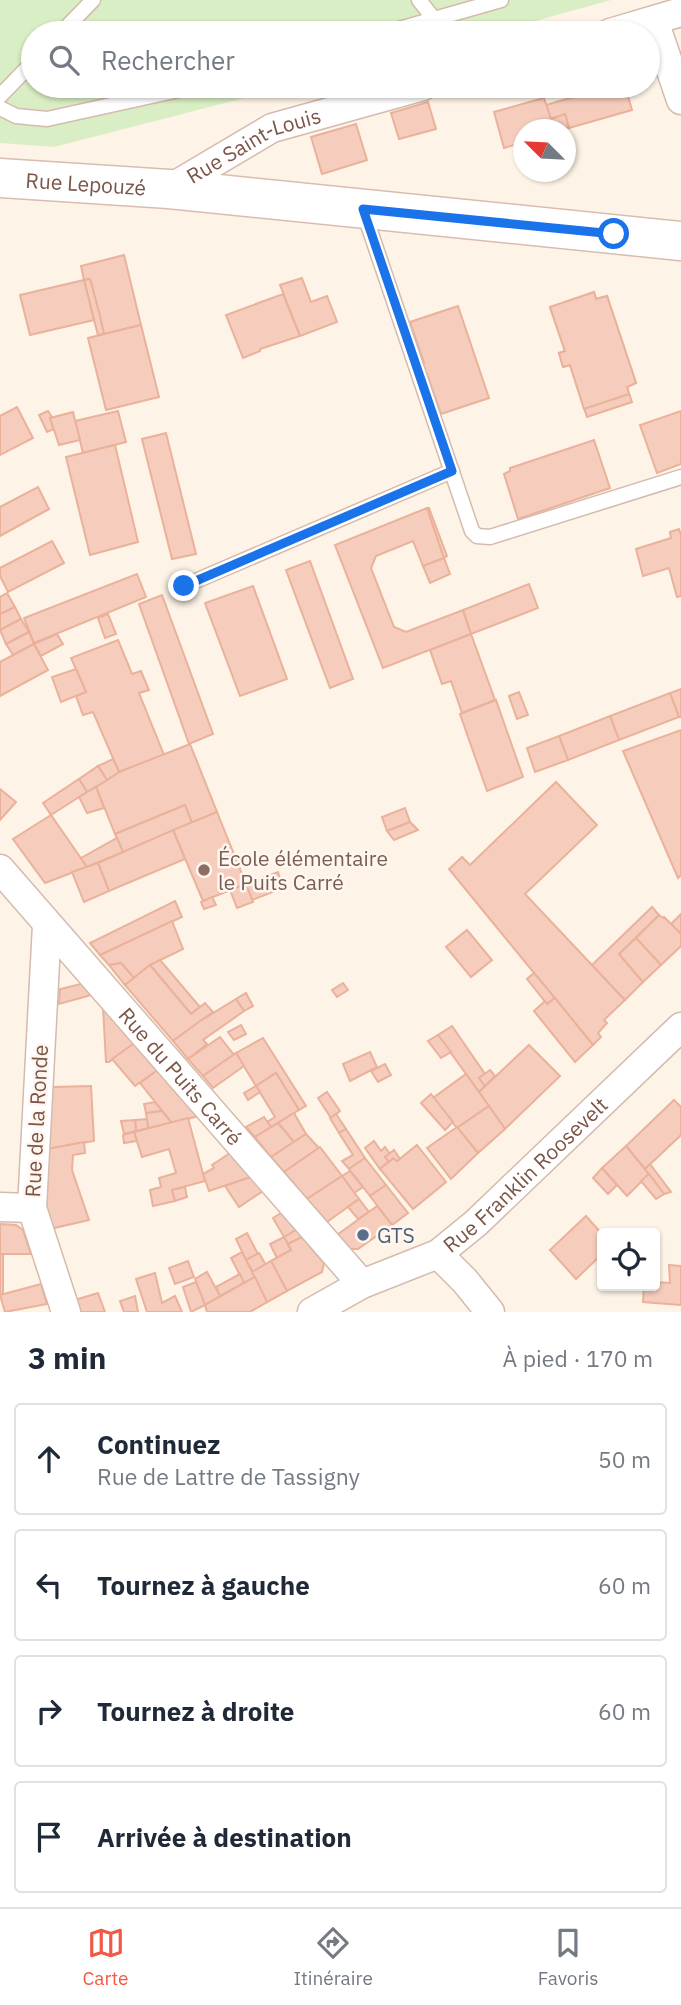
<!DOCTYPE html>
<html lang="fr">
<meta charset="utf-8">
<style>
body{margin:0;font-family:"IBM Plex Sans",sans-serif;background:#f6f6f7;color:#1f2937}
.controls{position:absolute;right:21px;bottom:21px;display:grid;overflow:hidden;border-radius:7px;box-shadow:0 2px 5px #0004}
.controls button{width:63px;height:63px;display:grid;place-items:center;padding:0;border:0;border-bottom:2px solid #e0e1e3;background:#fff;color:#1f2937;font:35px sans-serif}
.compass{position:absolute;left:513px;top:119px;width:63px;height:63px;border-radius:50%;background:#fff;box-shadow:0 2px 5px #0004;rotate:294deg}
.stop{position:absolute;width:21px;height:21px;margin:-16px;border:5px solid #1a73e8;border-radius:50%;background:#fff}
.stop.end{background:#1a73e8;border-color:#fff;box-shadow:0 2px 7px #0008}
.list{margin:0;padding:0;list-style:none}
h2{display:flex;justify-content:space-between;align-items:center;height:91px;margin:0;padding:0 28px;font-size:30px}
h2 small{font-size:23px;font-weight:400;color:#747a83}
.list li{display:grid;grid-template-columns:46px 1fr auto;gap:21px;align-items:center;box-sizing:border-box;height:112px;margin:0 14px 14px;padding:0 14px;border:2px solid #e0e1e3;border-radius:7px}
.list b{display:block;font-size:26px;white-space:nowrap}
.list p{margin:0;font-size:23px;white-space:nowrap;color:#747a83}
.list em{font-size:23px;font-style:normal;color:#747a83}
.icon{flex:none;width:38px;height:38px;fill:none;stroke:currentColor;stroke-width:2;stroke-linecap:round;stroke-linejoin:round}
.map{position:relative;flex:none;width:681px;height:1312px;overflow:hidden}
.search{position:absolute;background:#fff;box-shadow:0 2px 5px #0004;left:21px;right:21px;top:21px;height:77px;display:flex;align-items:center;gap:18px;box-sizing:border-box;padding:0 24px;border-radius:38px;color:#747a83;font-size:26px}
.sheet{height:595px;background:#fff}
nav{display:flex;justify-content:space-around;align-items:center;box-sizing:border-box;height:98px;border-top:2px solid #e0e1e3;background:#fff;font-size:19px;color:#747a83}
nav a{display:grid;justify-items:center;gap:4px}
nav .on{color:#f25843}
.map>svg:first-child{display:block}
</style>
<div class="map">
<svg width="681" height="1312" viewBox="0 0 681 1312">
<rect width="100%" height="100%" fill="#fef3e7"/>
<polygon fill="#d9eec4" points="0,0 611,0 492,33 33,33 33,86 291,86 54,147 0,143"/>
<g fill="#f6cdbc" stroke="#eab19b" stroke-width="2">
<polygon points="584,86 625,86 632,110 569,128 565,114 551,119 546,105 574,97 572,89"/>
<polygon points="544,98 551,119 565,114 569,128 524,130 524,142 504,148 494,112"/>
<polygon points="428,102 436,129 399,139 391,113"/>
<polygon points="356,124 367,160 322,174 311,137"/>
<polygon points="124,255 141,325 104,334 90,279 84,280 81,266"/>
<polygon points="302,278 311,302 327,296 337,322 300,336 280,285"/>
<polygon points="90,279 99,312 104,334 98,335 94,320 84,280"/>
<polygon points="84,280 94,320 30,335 20,295"/>
<polygon points="594,292 596,299 607,296 636,383 627,387 632,402 587,417 570,365 563,367 559,353 565,351 550,307"/>
<polygon points="594,292 596,299 607,296 636,383 627,387 629,394 584,409 570,365 563,367 559,353 565,351 550,307"/>
<polygon points="283,294 300,336 260,349 260,351 243,358 226,315"/>
<polygon points="458,306 489,398 441,414 427,374 423,376 419,365 424,363 410,322"/>
<polygon points="141,325 159,397 106,410 88,338"/>
<polygon points="17,407 33,438 0,455 0,416"/>
<polygon points="48,411 52,417 50,418 54,429 47,432 39,415"/>
<polygon points="118,411 126,442 83,453 75,421"/>
<polygon points="681,411 681,464 657,473 640,425"/>
<polygon points="73,412 80,440 59,445 50,418"/>
<polygon points="166,433 196,554 172,559 142,439"/>
<polygon points="594,440 610,488 518,519 504,474 510,471 510,468"/>
<polygon points="115,445 138,542 90,555 66,457"/>
<polygon points="38,487 49,509 0,536 0,507"/>
<polygon points="427,508 444,558 423,566 413,541 376,556 371,568 394,627 406,632 463,610 471,634 383,668 335,545"/>
<polygon points="427,508 429,508 447,556 444,558"/>
<polygon points="679,529 681,535 681,596 677,597 669,568 643,576 636,549 671,538 670,532"/>
<polygon points="52,541 64,563 8,592 0,576 0,568"/>
<polygon points="444,558 450,574 430,583 423,566"/>
<polygon points="310,561 353,679 330,688 286,570"/>
<polygon points="137,574 146,597 34,643 24,618"/>
<polygon points="529,584 538,608 471,634 463,610"/>
<polygon points="253,586 287,679 240,696 205,603"/>
<polygon points="7,593 15,607 0,614 0,597"/>
<polygon points="162,595 213,734 189,744 139,604"/>
<polygon points="15,607 21,619 0,630 0,614"/>
<polygon points="108,614 116,634 105,638 98,618"/>
<polygon points="21,619 29,632 6,644 0,630"/>
<polygon points="29,632 34,644 13,655 6,644"/>
<polygon points="57,634 63,644 41,656 34,644"/>
<polygon points="471,634 495,700 462,713 451,681 442,684 430,650"/>
<polygon points="118,640 132,674 141,671 149,690 139,693 164,755 119,772 93,712 83,715 76,696 86,692 71,658"/>
<polygon points="34,644 48,670 0,696 0,662"/>
<polygon points="76,669 86,692 61,702 52,677"/>
<polygon points="681,689 681,717 679,717 670,693"/>
<polygon points="519,692 528,715 517,719 509,696"/>
<polygon points="670,693 679,717 619,740 610,716"/>
<polygon points="496,700 523,777 487,791 460,714"/>
<polygon points="610,716 619,740 568,760 559,736"/>
<polygon points="681,730 681,875 678,878 623,751"/>
<polygon points="559,736 568,760 535,772 527,748"/>
<polygon points="190,744 217,812 192,823 185,805 115,834 96,787 119,772"/>
<polygon points="113,759 119,772 107,780 98,766"/>
<polygon points="98,766 107,780 87,792 79,779"/>
<polygon points="79,779 87,792 51,815 43,803"/>
<polygon points="556,782 597,825 525,894 625,1000 604,1020 607,1023 598,1033 601,1037 593,1045 449,869 462,857 470,865"/>
<polygon points="96,787 104,808 87,813 79,797"/>
<polygon points="0,789 16,802 0,820"/>
<polygon points="185,805 192,823 123,852 115,834"/>
<polygon points="405,808 410,822 387,831 382,817"/>
<polygon points="217,812 246,884 203,901 173,830"/>
<polygon points="51,815 87,867 45,883 13,839"/>
<polygon points="410,822 418,830 394,840 387,831"/>
<polygon points="173,830 185,859 109,891 98,863"/>
<polygon points="117,838 123,852 87,867 81,858"/>
<polygon points="98,863 109,891 84,902 72,872"/>
<polygon points="278,872 283,888 252,900 246,884"/>
<polygon points="246,884 253,902 237,908 230,890"/>
<polygon points="212,897 216,905 204,909 201,902"/>
<polygon points="175,901 182,917 100,955 90,943"/>
<polygon points="652,907 659,915 619,954 643,982 625,1000 592,965"/>
<polygon points="681,914 681,934 671,924"/>
<polygon points="659,915 663,918 664,917 681,934 681,946 661,965 636,938"/>
<polygon points="172,921 183,949 150,965 134,978 121,963 109,965 100,955"/>
<polygon points="467,930 492,960 471,977 446,947"/>
<polygon points="636,938 661,965 643,982 619,954"/>
<polygon points="160,960 200,1007 191,1014 150,965"/>
<polygon points="121,963 134,978 125,985 109,965"/>
<polygon points="150,965 191,1014 205,1003 213,1012 173,1041 125,985"/>
<polygon points="534,973 555,998 547,1004 527,979"/>
<polygon points="85,983 95,994 59,1004 60,989"/>
<polygon points="343,983 348,990 337,997 332,990"/>
<polygon points="246,993 253,1006 244,1011 236,999"/>
<polygon points="555,998 593,1045 575,1062 534,1011 545,1001 547,1004"/>
<polygon points="236,999 244,1011 203,1040 207,1044 188,1059 173,1041 200,1021"/>
<polygon points="103,1007 136,1042 109,1062 106,1062"/>
<polygon points="241,1025 246,1034 234,1040 228,1032"/>
<polygon points="452,1026 485,1074 479,1078 485,1086 479,1092 438,1035"/>
<polygon points="438,1035 451,1052 441,1058 428,1041"/>
<polygon points="220,1037 234,1055 203,1076 188,1059"/>
<polygon points="263,1038 306,1106 299,1110 276,1073 256,1086 236,1053"/>
<polygon points="136,1042 159,1069 135,1086 112,1059"/>
<polygon points="529,1045 560,1076 505,1129 479,1092"/>
<polygon points="370,1052 377,1067 350,1081 343,1064"/>
<polygon points="236,1053 244,1066 213,1088 203,1076"/>
<polygon points="385,1064 391,1075 378,1082 371,1071"/>
<polygon points="159,1069 199,1116 172,1123 140,1083"/>
<polygon points="490,1070 495,1076 485,1086 479,1078"/>
<polygon points="276,1073 299,1110 271,1127 267,1122 275,1117 256,1086"/>
<polygon points="466,1074 489,1106 457,1128 433,1098"/>
<polygon points="91,1086 94,1141 47,1149 52,1087"/>
<polygon points="256,1086 260,1092 248,1100 244,1093"/>
<polygon points="327,1092 340,1111 331,1118 318,1098"/>
<polygon points="431,1094 453,1122 445,1130 421,1103"/>
<polygon points="674,1100 681,1107 681,1135 645,1169 626,1146"/>
<polygon points="155,1102 162,1111 146,1113 144,1104"/>
<polygon points="489,1106 505,1129 478,1153 457,1128"/>
<polygon points="162,1111 172,1123 148,1128 146,1113"/>
<polygon points="294,1113 306,1134 294,1142 278,1123"/>
<polygon points="336,1114 346,1129 339,1133 330,1118"/>
<polygon points="264,1117 271,1127 255,1137 246,1127"/>
<polygon points="188,1118 205,1181 172,1190 175,1201 153,1206 150,1190 161,1187 159,1178 176,1173 169,1149 142,1157 134,1132"/>
<polygon points="147,1119 148,1128 136,1131 135,1120"/>
<polygon points="135,1120 136,1131 124,1134 121,1121"/>
<polygon points="278,1123 294,1142 271,1157 255,1137"/>
<polygon points="457,1127 478,1153 451,1179 427,1148"/>
<polygon points="346,1129 365,1158 349,1169 342,1161 353,1155 339,1133"/>
<polygon points="134,1132 137,1141 124,1143 123,1135"/>
<polygon points="306,1134 319,1148 284,1172 271,1157"/>
<polygon points="374,1141 381,1151 385,1147 390,1154 385,1157 389,1162 380,1169 365,1148"/>
<polygon points="84,1142 85,1153 73,1155 72,1170 89,1220 50,1229 42,1205 47,1149"/>
<polygon points="417,1145 446,1182 413,1209 380,1169 393,1158 397,1161"/>
<polygon points="626,1146 649,1174 627,1196 602,1168"/>
<polygon points="320,1147 342,1176 307,1199 284,1172"/>
<polygon points="394,1150 400,1159 397,1161 393,1158 389,1162 385,1157"/>
<polygon points="230,1153 251,1177 209,1191 203,1174 214,1168 212,1165"/>
<polygon points="365,1158 386,1185 370,1196 349,1169"/>
<polygon points="650,1164 671,1192 664,1194 645,1169"/>
<polygon points="602,1168 617,1185 608,1194 593,1178"/>
<polygon points="350,1171 363,1187 354,1193 342,1176"/>
<polygon points="649,1174 664,1194 656,1199 641,1181"/>
<polygon points="342,1176 359,1199 327,1222 307,1199"/>
<polygon points="251,1177 263,1191 239,1207 225,1186"/>
<polygon points="386,1185 408,1213 392,1225 370,1196"/>
<polygon points="185,1187 187,1197 175,1201 172,1190"/>
<polygon points="359,1199 369,1212 358,1219 348,1207"/>
<polygon points="377,1206 392,1225 358,1249 349,1249 337,1235"/>
<polygon points="281,1213 296,1230 284,1237 273,1218"/>
<polygon points="586,1216 602,1234 602,1254 576,1279 550,1250"/>
<polygon points="0,1224 16,1225 23,1230 31,1254 0,1254"/>
<polygon points="296,1230 302,1237 288,1244 284,1237"/>
<polygon points="247,1233 258,1254 246,1260 236,1239"/>
<polygon points="284,1237 291,1250 277,1258 270,1244"/>
<polygon points="302,1237 324,1263 322,1272 287,1291 271,1261 291,1250 288,1244"/>
<polygon points="242,1252 255,1277 244,1283 231,1258"/>
<polygon points="259,1253 266,1265 253,1272 246,1260"/>
<polygon points="0,1254 3,1254 3,1294 0,1295"/>
<polygon points="188,1261 194,1277 175,1284 169,1268"/>
<polygon points="271,1261 287,1291 267,1302 252,1272"/>
<polygon points="669,1265 681,1266 681,1305 643,1302 644,1286 655,1286 655,1282 670,1283"/>
<polygon points="207,1272 220,1296 205,1305 195,1279"/>
<polygon points="155,1273 162,1303 175,1296 182,1312 147,1312 136,1279"/>
<polygon points="240,1274 244,1283 220,1296 216,1287"/>
<polygon points="255,1277 267,1302 250,1312 207,1312 205,1305"/>
<polygon points="196,1282 205,1305 191,1312 183,1287"/>
<polygon points="41,1284 47,1304 5,1312 0,1295"/>
<polygon points="98,1293 105,1312 79,1312 75,1300"/>
<polygon points="135,1296 138,1312 124,1312 120,1301"/>
</g>
<g fill="none" stroke-linecap="round" stroke-linejoin="round">
<g stroke="#d4bbae" stroke-width="17">
<g id="lane">
<polyline points="419,0 434,19"/>
<polyline points="61,33 93,0"/>
<polyline points="385,33 501,0"/>
<polyline points="0,96 33,62"/>
<polyline points="0,108 16,116 47,119 197,86"/>
<polyline points="364,213 472,531 477,536 490,537 681,477"/>
<polyline points="184,586 452,471"/>
</g>
</g>
<g stroke="#d4bbae" stroke-width="31">
<g id="street">
<polyline points="654,21 681,100"/>
<polyline points="610,33 681,12"/>
<path id="s1" d="M169,189L272,128L423,86"/>
<path id="s2" d="M0,869L362,1284"/>
<polyline points="47,925 32,1208 66,1312"/>
<polyline points="0,1207 32,1208"/>
<polyline points="438,1254 465,1281 490,1312"/>
<path id="s3" d="M312,1312L362,1284L438,1254L476,1223L681,1027"/>
</g>
</g>
<g stroke="#dabcae" stroke-width="41">
<g id="secondary">
<path id="s4" d="M0,178L169,189L681,241"/>
</g>
</g>
<use href="#lane" stroke="#fff" stroke-width="14"/>
<use href="#street" stroke="#fff" stroke-width="28"/>
<use href="#secondary" stroke="#fff" stroke-width="38"/>
</g>
<g fill="none" stroke-linecap="round" stroke-linejoin="round">
<polyline stroke="#1a73e8" stroke-width="9" points="184,586 452,471 363,209 614,234"/>
</g>
<circle fill="#8d6e63" stroke="#fff7ef" stroke-width="2.5" cx="204" cy="870" r="7"/>
<circle fill="#5c6f8a" stroke="#fff7ef" stroke-width="2.5" cx="363" cy="1235" r="7"/>
<g text-anchor="middle" dominant-baseline="central" stroke-width="5" stroke-linejoin="round" paint-order="stroke">
<g font-size="21" fill="#7b5548" stroke="#fff7ef">
<text stroke="none"><textPath href="#s1" startOffset="96">Rue Saint-Louis</textPath></text>
<text stroke="none"><textPath href="#s4" startOffset="86">Rue Lepouzé</textPath></text>
<text stroke="none"><textPath href="#s2" startOffset="275">Rue du Puits Carré</textPath></text>
<text transform="translate(36 1121) rotate(-87)">Rue de la Ronde</text>
<text stroke="none"><textPath href="#s3" startOffset="257">Rue Franklin Roosevelt</textPath></text>
</g>
<g font-size="21" fill="#785e54" stroke="#fff7ef" text-anchor="start">
<text x="218" y="858">École élémentaire<tspan x="218" dy="24">le Puits Carré</tspan></text>
</g>
<g font-size="21" fill="#4e5e75" stroke="#fff7ef" text-anchor="start">
<text x="377" y="1235">GTS</text>
</g>
</g>
</svg>
<div class="controls">
<button><svg class="icon" aria-label="locate" viewBox="0 0 24 24"><circle cx="12" cy="12" r="6"/><path d="M12 2v4M12 18v4M2 12h4M18 12h4"/></svg></button>
</div>
<svg class="compass" viewBox="-18 -18 36 36"><path d="M0-13l5 13h-10z" fill="#e53935"/><path d="M0 13l5-13h-10z" fill="#747a83"/></svg>
<div class="stop" style="left:614px;top:234px"></div>
<div class="stop end" style="left:184px;top:586px"></div>
<div class="search"><svg class="icon" aria-label="search" viewBox="0 0 24 24"><circle cx="10" cy="10" r="6"/><path d="M15 15l6 6"/></svg>Rechercher</div>
</div>
<section class="sheet">
<h2>3 min<small>À pied · 170 m</small></h2>
<ul class="list">
<li><svg class="icon" aria-label="ahead" viewBox="0 0 24 24"><path d="M12 20V5M6 11l6-6 6 6"/></svg><div><b>Continuez</b><p>Rue de Lattre de Tassigny</p></div><em>50 m</em></li>
<li><svg class="icon" aria-label="left" viewBox="0 0 24 24"><path d="M17 20v-9H6M10 6l-5 5 5 5"/></svg><div><b>Tournez à gauche</b></div><em>60 m</em></li>
<li><svg class="icon" aria-label="right" viewBox="0 0 24 24"><path d="M7 20v-9h11M14 6l5 5-5 5"/></svg><div><b>Tournez à droite</b></div><em>60 m</em></li>
<li><svg class="icon" aria-label="arrive" viewBox="0 0 24 24"><path d="M6 21V4h12l-3 4 3 4H6"/></svg><div><b>Arrivée à destination</b></div></li>
</ul>
</section>
<nav>
<a class="on"><svg class="icon" aria-label="map" viewBox="0 0 24 24"><path d="M3 6l6-2 6 2 6-2v14l-6 2-6-2-6 2zM9 4v14M15 6v14"/></svg>Carte</a>
<a><svg class="icon" aria-label="directions" viewBox="0 0 24 24"><path d="M12 3l9 9-9 9-9-9zM9 14v-3h6M13 9l2 2-2 2"/></svg>Itinéraire</a>
<a><svg class="icon" aria-label="saved" viewBox="0 0 24 24"><path d="M7 4h10v16l-5-4-5 4z"/></svg>Favoris</a>
</nav>
